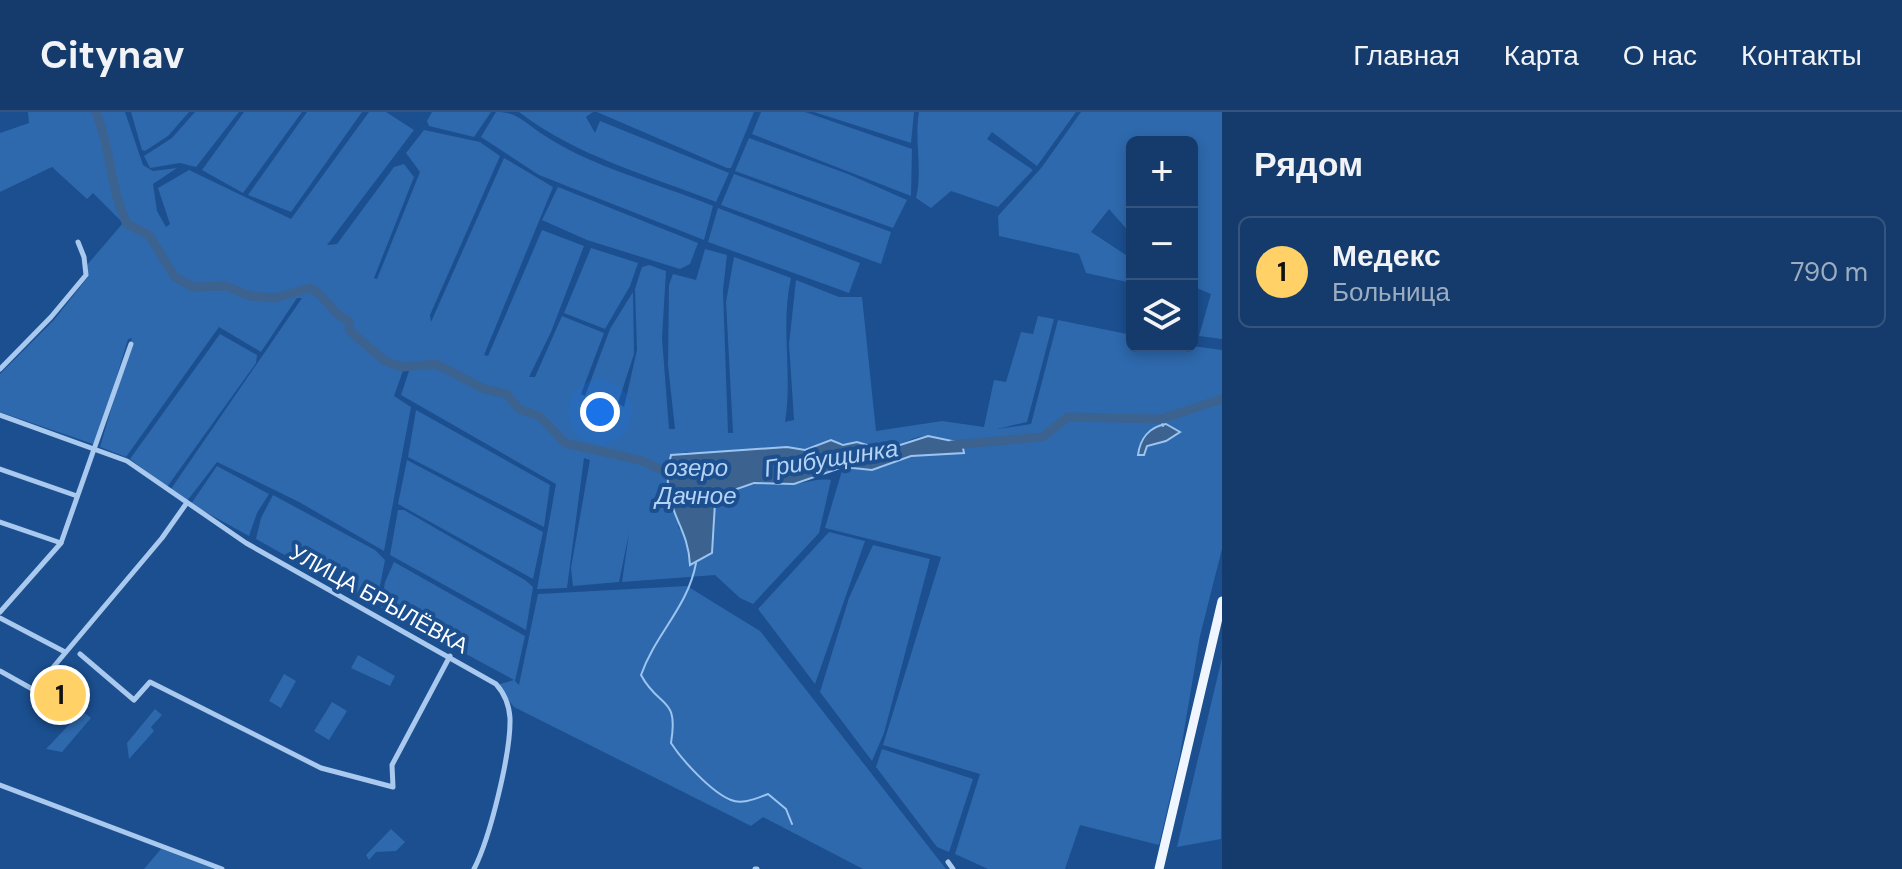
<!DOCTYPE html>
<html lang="ru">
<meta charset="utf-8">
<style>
body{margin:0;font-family:"DM Sans",sans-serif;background:#1d4271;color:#f1f3f6}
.controls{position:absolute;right:24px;top:24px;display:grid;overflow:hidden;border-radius:12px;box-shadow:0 4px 12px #0003}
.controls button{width:72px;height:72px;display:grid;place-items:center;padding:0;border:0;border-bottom:2px solid #33557e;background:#143b6b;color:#f1f3f6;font:40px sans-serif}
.you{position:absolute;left:600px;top:300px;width:28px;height:28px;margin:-20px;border:6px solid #fff;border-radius:50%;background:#1a73e8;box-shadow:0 0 0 12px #1a73e833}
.badge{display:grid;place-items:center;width:52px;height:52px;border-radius:50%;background:#ffd166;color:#111;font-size:26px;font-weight:700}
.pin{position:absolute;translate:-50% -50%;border:4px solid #fff;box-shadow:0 2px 8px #0006}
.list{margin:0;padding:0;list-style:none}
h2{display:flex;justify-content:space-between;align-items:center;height:104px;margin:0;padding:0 32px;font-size:34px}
h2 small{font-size:26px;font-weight:400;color:#9dadc1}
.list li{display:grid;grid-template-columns:52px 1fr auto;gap:24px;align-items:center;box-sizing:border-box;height:112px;margin:0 16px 16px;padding:0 16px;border:2px solid #33557e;border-radius:12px}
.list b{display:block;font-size:30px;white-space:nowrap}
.list p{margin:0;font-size:26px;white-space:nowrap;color:#9dadc1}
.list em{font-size:26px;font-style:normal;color:#9dadc1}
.icon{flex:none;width:44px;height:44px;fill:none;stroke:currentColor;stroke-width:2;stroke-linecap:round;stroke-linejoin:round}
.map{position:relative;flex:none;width:1222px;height:757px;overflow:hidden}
header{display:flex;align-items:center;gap:48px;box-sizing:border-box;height:112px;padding:0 40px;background:#143b6b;border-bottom:2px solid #33557e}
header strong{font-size:38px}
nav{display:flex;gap:44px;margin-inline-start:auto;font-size:28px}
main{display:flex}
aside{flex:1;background:#143b6b}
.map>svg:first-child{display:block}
</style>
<header>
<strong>Citynav</strong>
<nav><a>Главная</a><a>Карта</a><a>О нас</a><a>Контакты</a></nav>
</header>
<main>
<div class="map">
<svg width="1222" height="757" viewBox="0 0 1222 757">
<rect width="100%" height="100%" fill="#1b4f8f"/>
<g fill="#2e69ad">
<path d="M28,0H125L143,53L153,59L177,56L153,72L157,99L166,115L170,112L158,76L189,58L291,107L369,0H386L414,18L327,133L337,132L394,55L404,52L414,65L374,166L377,167L420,60L406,41L424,18L480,30L500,44L430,203L431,210L504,46L553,75L484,243L488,244L542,118L584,134L551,220L529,265H535L562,204L604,221L581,282L585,284L610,217L633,180L634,242L618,291L624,295L637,238L635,177L642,155L649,153L666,159L662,226L669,317H675L668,253L669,173L673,162L696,168L705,137L727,143L723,178L728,321H733L726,190L734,145L791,166C780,214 793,263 785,310L794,308L789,232L796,168L839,185H862L876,319L942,309L984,315L994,268L1006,270L1021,220L1033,222L1038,204L1054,207L1027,310L997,317L1031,312L1058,208L1132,223V234H1192L1222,238V437L1200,524L1180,643L1159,733L1080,713L1065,757H988L955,742L980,662L883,633L941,445L825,416L843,355L872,358L911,344L964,341L962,331C950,330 935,324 924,324C913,325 904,332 893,334C881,336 841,333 831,328L805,338L787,335L704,342L685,340L678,415L687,425L691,453L714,426L715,391C734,368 766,373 793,372C807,371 816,366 831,368L819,421L753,492L740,486L715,463L622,470L629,421L619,470L573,474L571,456L590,348L584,346L567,476L537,477L556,372L401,283L411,253L406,250L394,284L411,295L384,439L299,390L217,350L187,389L171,377L302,186H297L261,240L219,215L126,345L100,335L132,226L128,227L96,333L0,300V262L54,208L88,165L87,153L123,111L93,81L87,87L52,55L0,80V21L29,11Z"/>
<polygon points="131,0 189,0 168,24 145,39 142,38"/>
<polygon points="195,0 239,0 196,55 180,51 150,56 144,44 172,26"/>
<polygon points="244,0 302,0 243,81 202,58"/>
<polygon points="307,0 362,0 291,100 248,83"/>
<polygon points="432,0 491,0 474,25 429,14 427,9"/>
<path d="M496,0C517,0 523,9 539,20C592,56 655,70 713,94L704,128L539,63L481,25Z"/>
<path d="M519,0H593L586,5L595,21L600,9L729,61L716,90C648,63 578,45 519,0Z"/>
<polygon points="597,0 754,0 731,56 727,56"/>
<polygon points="761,0 805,0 912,37 911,84 752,22"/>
<polygon points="814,0 914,0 911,31"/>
<path d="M919,0H1076L1037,54L992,20L987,27L1033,58L998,95L951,79L931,96L916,86C923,57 914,30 919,0Z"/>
<polygon points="1081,0 1222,0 1222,227 1199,224 1211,182 1192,174 1192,30 1132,30 1132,123 1109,97 1091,120 1132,147 1127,170 1086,161 1079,142 999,124 998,104 1042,55"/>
<polygon points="749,26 848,62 907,88 893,116 735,59"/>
<polygon points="734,62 891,120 881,152 721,93"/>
<polygon points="558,75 698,131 690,152 680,157 667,153 587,128 542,108"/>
<polygon points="718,96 860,151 849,181 708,130"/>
<polygon points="591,136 638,151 630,174 605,217 564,201"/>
<polygon points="220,222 257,243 256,251 167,375 130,347"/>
<polygon points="416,298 550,373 544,415 408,345"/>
<polygon points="407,348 543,420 533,467 398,392"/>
<polygon points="217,354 269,382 257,401 249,424 191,392"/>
<polygon points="273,383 375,438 385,448 376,494 256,427 261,406"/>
<polygon points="398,398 404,398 525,468 533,475 526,518 390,443"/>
<polygon points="829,420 865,429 815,572 758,497"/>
<polygon points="873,433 930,447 884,621 872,649 820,580 849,486"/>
<polygon points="394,450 525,524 515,569 519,573 538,482 687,474 760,519 946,757 863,757 763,705 751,714 514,595 497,573 514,568 381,496 385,470"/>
<polygon points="358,543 395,564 390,574 351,556"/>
<polygon points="1222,546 1221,727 1177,735"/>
<polygon points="284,562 296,569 281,596 269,589"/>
<polygon points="332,590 347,599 329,628 314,619"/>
<polygon points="155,597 162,603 151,615 154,619 129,647 127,631"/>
<polygon points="82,599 91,606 62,640 46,637"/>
<polygon points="882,637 973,667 949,740 937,735 876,655"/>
<polygon points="391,717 405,730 396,739 376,740 369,748 366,743"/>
<polygon points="161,737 214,757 144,757"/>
</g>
<g fill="#3c6290" stroke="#9cc4f0" stroke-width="2">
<path d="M1166,312L1180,320L1166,329L1147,334L1144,343H1138C1140,327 1149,315 1166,312Z"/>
<path d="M928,324L962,331L964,341L911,344L872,358L843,355L794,372L754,371L722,382L715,391L712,441L690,453C688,408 658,397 671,343L787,335L805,338L831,328L843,333L857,330L877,336L897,334Z"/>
</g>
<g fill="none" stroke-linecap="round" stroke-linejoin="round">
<g stroke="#9cc4f0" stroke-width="2">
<polyline points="1161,307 1163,314"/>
<path d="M696,451C688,495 656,521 641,563C659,597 679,583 671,631C682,648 711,680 731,688C742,693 757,686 768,682L786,697L792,712"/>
</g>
<g stroke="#3c6290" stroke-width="9">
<path d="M96,0C111,37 110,76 127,112L149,123L175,165L193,175L225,174L250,184L275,186L310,176C327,184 332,203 349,209L350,219L385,249L402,255L436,252L484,277L507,282L519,297L539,304L565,331L643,349L678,366"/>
<polyline points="952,333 1042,325 1068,305 1161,307 1222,287"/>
</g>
<g stroke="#a9c9ee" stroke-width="5">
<polyline points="0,257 51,205 86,163 84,145 78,130"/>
<path d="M0,303L127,349L246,431L496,572C505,582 509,592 510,606C511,641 490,726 474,757"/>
<polyline points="0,357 77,384"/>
<polyline points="0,410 61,431"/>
<polyline points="0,500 61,431 131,232"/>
<polyline points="0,506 65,540"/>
<polyline points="80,542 134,588 150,570 321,656 393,675 392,653 450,544"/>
<polyline points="0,559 34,578 162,426 186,392"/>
<polyline points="0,673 222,757"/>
<polyline points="948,750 953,757"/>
<polyline points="755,757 757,757"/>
</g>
<polyline stroke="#f0f6ff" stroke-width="9" points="1159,757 1222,489"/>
</g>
<g text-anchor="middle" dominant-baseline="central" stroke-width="8" stroke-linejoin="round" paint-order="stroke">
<g font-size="22" fill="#fff" stroke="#1b4f8f">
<text transform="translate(379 487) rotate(29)">УЛИЦА БРЫЛЁВКА</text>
</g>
<g font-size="24" font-style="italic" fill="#b5d3f5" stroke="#1b4f8f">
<text transform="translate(831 346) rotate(-9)">Грибущинка</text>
<text x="696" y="355">озеро<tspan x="696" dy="28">Дачное</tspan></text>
</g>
</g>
</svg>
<div class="controls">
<button>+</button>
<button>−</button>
<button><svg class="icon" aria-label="layers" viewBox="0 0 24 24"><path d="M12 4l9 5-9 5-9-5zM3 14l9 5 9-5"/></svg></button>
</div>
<div class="you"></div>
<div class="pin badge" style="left:60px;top:583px">1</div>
</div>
<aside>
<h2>Рядом<small></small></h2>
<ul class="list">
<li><span class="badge">1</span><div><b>Медекс</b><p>Больница</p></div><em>790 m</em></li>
</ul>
</aside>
</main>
